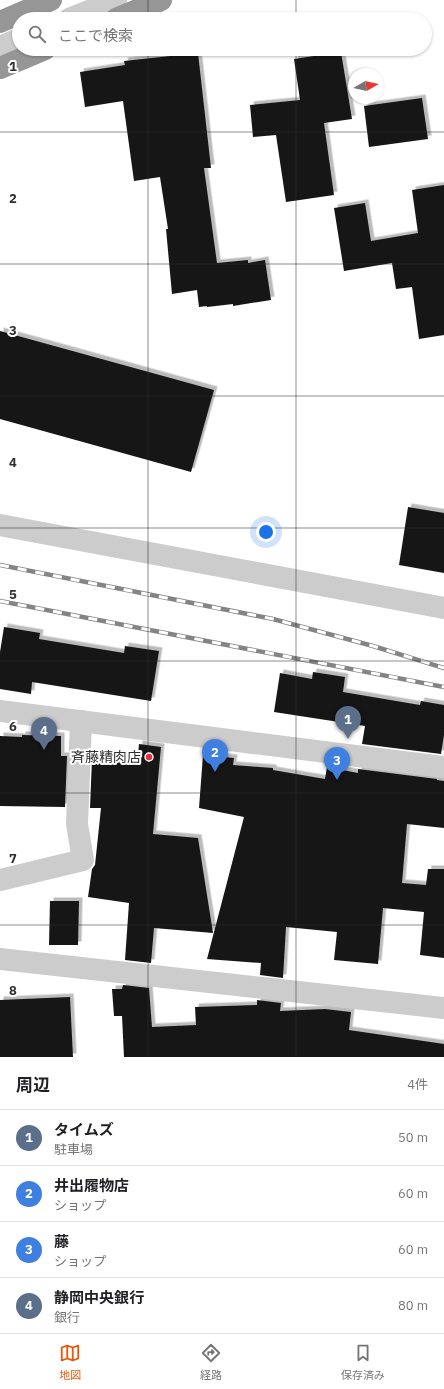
<!DOCTYPE html>
<html lang="ja">
<meta charset="utf-8">
<style>
body{margin:0;font-family:"IBM Plex Sans","Noto Sans JP",sans-serif;background:#f6f6f6;color:#202124}
.compass{position:absolute;left:348px;top:68px;width:36px;height:36px;border-radius:50%;background:#fff;box-shadow:0 1px 3px #0004;rotate:81deg}
.you{position:absolute;left:266px;top:532px;width:14px;height:14px;margin:-10px;border:3px solid #fff;border-radius:50%;background:#1a73e8;box-shadow:0 0 0 6px #1a73e833}
.badge{display:grid;place-items:center;width:26px;height:26px;border-radius:50%;background:#ea580c;color:#fff;font-size:13px;font-weight:700}
.pin{position:absolute;translate:-50% -33px;filter:drop-shadow(0 1px 2px #0008)}
.pin::after{content:'';position:absolute;top:21px;width:14px;height:12px;background:inherit;clip-path:polygon(0 0,100% 0,50% 100%)}
.list{margin:0;padding:0;list-style:none}
h2{display:flex;justify-content:space-between;align-items:center;height:52px;margin:0;padding:0 16px;font-size:17px}
h2 small{font-size:13px;font-weight:400;color:#757577}
.list li{display:grid;grid-template-columns:26px 1fr auto;gap:12px;align-items:center;box-sizing:border-box;height:56px;padding:0 16px;border-top:1px solid #e0e0e0}
.list b{display:block;font-size:15px;white-space:nowrap}
.list p{margin:0;font-size:13px;white-space:nowrap;color:#757577}
.list em{font-size:13px;font-style:normal;color:#757577}
.icon{flex:none;width:22px;height:22px;fill:none;stroke:currentColor;stroke-width:2;stroke-linecap:round;stroke-linejoin:round}
.map{position:relative;flex:none;width:444px;height:1057px;overflow:hidden}
.search{position:absolute;background:#fff;box-shadow:0 1px 3px #0004;left:12px;right:12px;top:12px;height:44px;display:flex;align-items:center;gap:10px;box-sizing:border-box;padding:0 14px;border-radius:22px;color:#757577;font-size:15px}
.sheet{height:276px;background:#fff}
nav{display:flex;justify-content:space-around;align-items:center;box-sizing:border-box;height:56px;border-top:1px solid #e0e0e0;background:#fff;font-size:11px;color:#757577}
nav a{display:grid;justify-items:center;gap:2px}
nav .on{color:#ea580c}
.map>svg:first-child{display:block}
</style>
<div class="map">
<svg width="444" height="1057" viewBox="0 0 444 1057">
<defs>
<filter id="shadow"><feDropShadow dx="3.5" dy="-3.5" stdDeviation="0" flood-color="#0004"/></filter>
</defs>
<rect width="100%" height="100%" fill="#fff"/>
<g fill="#161616" filter="url(#shadow)">
<polygon points="341,52 352,119 324,123 334,195 286,202 276,135 253,137 250,105 300,100 294,59"/>
<polygon points="198,53 211,168 204,168 217,263 248,260 248,263 265,260 271,300 233,306 233,304 207,307 207,306 199,307 197,290 172,294 166,229 168,229 160,177 134,181 123,101 85,107 80,72 125,65 124,61"/>
<polygon points="422,98 428,139 369,147 364,106"/>
<polygon points="444,185 444,335 419,339 412,287 396,289 392,263 344,271 334,208 365,203 371,241 418,233 412,190"/>
<polygon points="0,331 214,390 191,472 0,419"/>
<polygon points="408,507 444,513 444,573 399,565"/>
<polygon points="4,627 40,633 39,639 124,653 125,646 159,651 151,701 32,682 31,694 0,689 0,652"/>
<polygon points="313,672 345,677 343,692 420,705 421,701 444,705 444,735 441,754 362,744 365,726 274,712 280,673 312,679"/>
<polygon points="22,735 61,736 61,756 67,756 65,807 0,806 0,736 22,737"/>
<polygon points="139,744 161,747 153,834 198,838 213,933 154,928 151,963 125,960 129,903 88,897 92,869 95,865 101,808 90,808 92,759 137,765"/>
<polygon points="203,755 234,758 233,765 273,768 273,770 325,779 327,767 358,773 358,769 437,779 437,780 444,781 444,828 407,824 402,883 426,885 428,869 444,869 444,958 420,955 424,912 383,908 378,964 334,960 337,932 286,927 283,978 260,975 261,963 207,959 244,817 199,808"/>
<polygon points="50,901 79,901 78,945 49,945"/>
<polygon points="123,985 149,988 152,1027 196,1025 195,1007 257,1005 257,1000 281,1003 280,1011 325,1009 351,1012 349,1030 444,1044 444,1057 124,1057 122,1016 114,1016 112,989 122,989"/>
<polygon points="70,997 73,1057 0,1057 0,1000"/>
</g>
<g fill="none" stroke-linecap="round" stroke-linejoin="round">
<g stroke="#ccc" stroke-width="22">
<polyline points="69,19 116,0"/>
<polyline points="0,47 19,39"/>
<polyline points="0,525 444,608"/>
<polyline points="0,711 444,767"/>
<polyline points="0,880 83,860 77,824 81,721"/>
<polyline points="0,959 444,1008"/>
</g>
<g stroke="#969696" stroke-width="22">
<polyline points="116,19 161,0"/>
<polyline points="0,22 51,0"/>
<polyline points="0,68 45,49"/>
</g>
<g stroke="#848484" stroke-width="4.5">
<g id="rail">
<polyline points="0,565 273,619 373,646 444,668"/>
<polyline points="0,601 444,687"/>
</g>
</g>
<use href="#rail" stroke="#fff" stroke-width="3" stroke-dasharray="9" stroke-linecap="butt"/>
</g>
<path fill="none" stroke="#2f2f2f" stroke-width="1" stroke-opacity="0.55" d="M148,0V19M296,0V19M148,49V1057M296,49V1057M0,132H444M0,264H444M0,396H444M0,528H444M0,661H444M0,793H444M0,925H444"/>
<circle fill="#e2343c" stroke="#fff" stroke-width="1.5" cx="149" cy="757" r="4"/>
<g text-anchor="middle" dominant-baseline="central" stroke-width="4" stroke-linejoin="round" paint-order="stroke">
<g font-size="14" fill="#2f2f2f" stroke="#fff" text-anchor="end">
<text x="141" y="757">斉藤精肉店</text>
</g>
</g>
<g font-size="13" text-anchor="middle" font-weight="bold" fill="#2f2f2f" stroke="#fff" stroke-width="4" stroke-linejoin="round" paint-order="stroke">
<text x="13" y="71">1</text>
<text x="13" y="203">2</text>
<text x="13" y="335">3</text>
<text x="13" y="467">4</text>
<text x="13" y="599">5</text>
<text x="13" y="731">6</text>
<text x="13" y="863">7</text>
<text x="13" y="995">8</text>
</g>
</svg>
<svg class="compass" viewBox="-18 -18 36 36"><path d="M0-13l5 13h-10z" fill="#e53935"/><path d="M0 13l5-13h-10z" fill="#757577"/></svg>
<div class="you"></div>
<div class="pin badge" style="left:348px;top:739px;background:#5c6f8a">1</div>
<div class="pin badge" style="left:215px;top:772px;background:#3f7fe0">2</div>
<div class="pin badge" style="left:337px;top:780px;background:#3f7fe0">3</div>
<div class="pin badge" style="left:44px;top:750px;background:#5c6f8a">4</div>
<div class="search"><svg class="icon" aria-label="search" viewBox="0 0 24 24"><circle cx="10" cy="10" r="6"/><path d="M15 15l6 6"/></svg>ここで検索</div>
</div>
<section class="sheet">
<h2>周辺<small>4件</small></h2>
<ul class="list">
<li><span class="badge" style="background:#5c6f8a">1</span><div><b>タイムズ</b><p>駐車場</p></div><em>50 m</em></li>
<li><span class="badge" style="background:#3f7fe0">2</span><div><b>井出履物店</b><p>ショップ</p></div><em>60 m</em></li>
<li><span class="badge" style="background:#3f7fe0">3</span><div><b>藤</b><p>ショップ</p></div><em>60 m</em></li>
<li><span class="badge" style="background:#5c6f8a">4</span><div><b>静岡中央銀行</b><p>銀行</p></div><em>80 m</em></li>
</ul>
</section>
<nav>
<a class="on"><svg class="icon" aria-label="map" viewBox="0 0 24 24"><path d="M3 6l6-2 6 2 6-2v14l-6 2-6-2-6 2zM9 4v14M15 6v14"/></svg>地図</a>
<a><svg class="icon" aria-label="directions" viewBox="0 0 24 24"><path d="M12 3l9 9-9 9-9-9zM9 14v-3h6M13 9l2 2-2 2"/></svg>経路</a>
<a><svg class="icon" aria-label="saved" viewBox="0 0 24 24"><path d="M7 4h10v16l-5-4-5 4z"/></svg>保存済み</a>
</nav>
